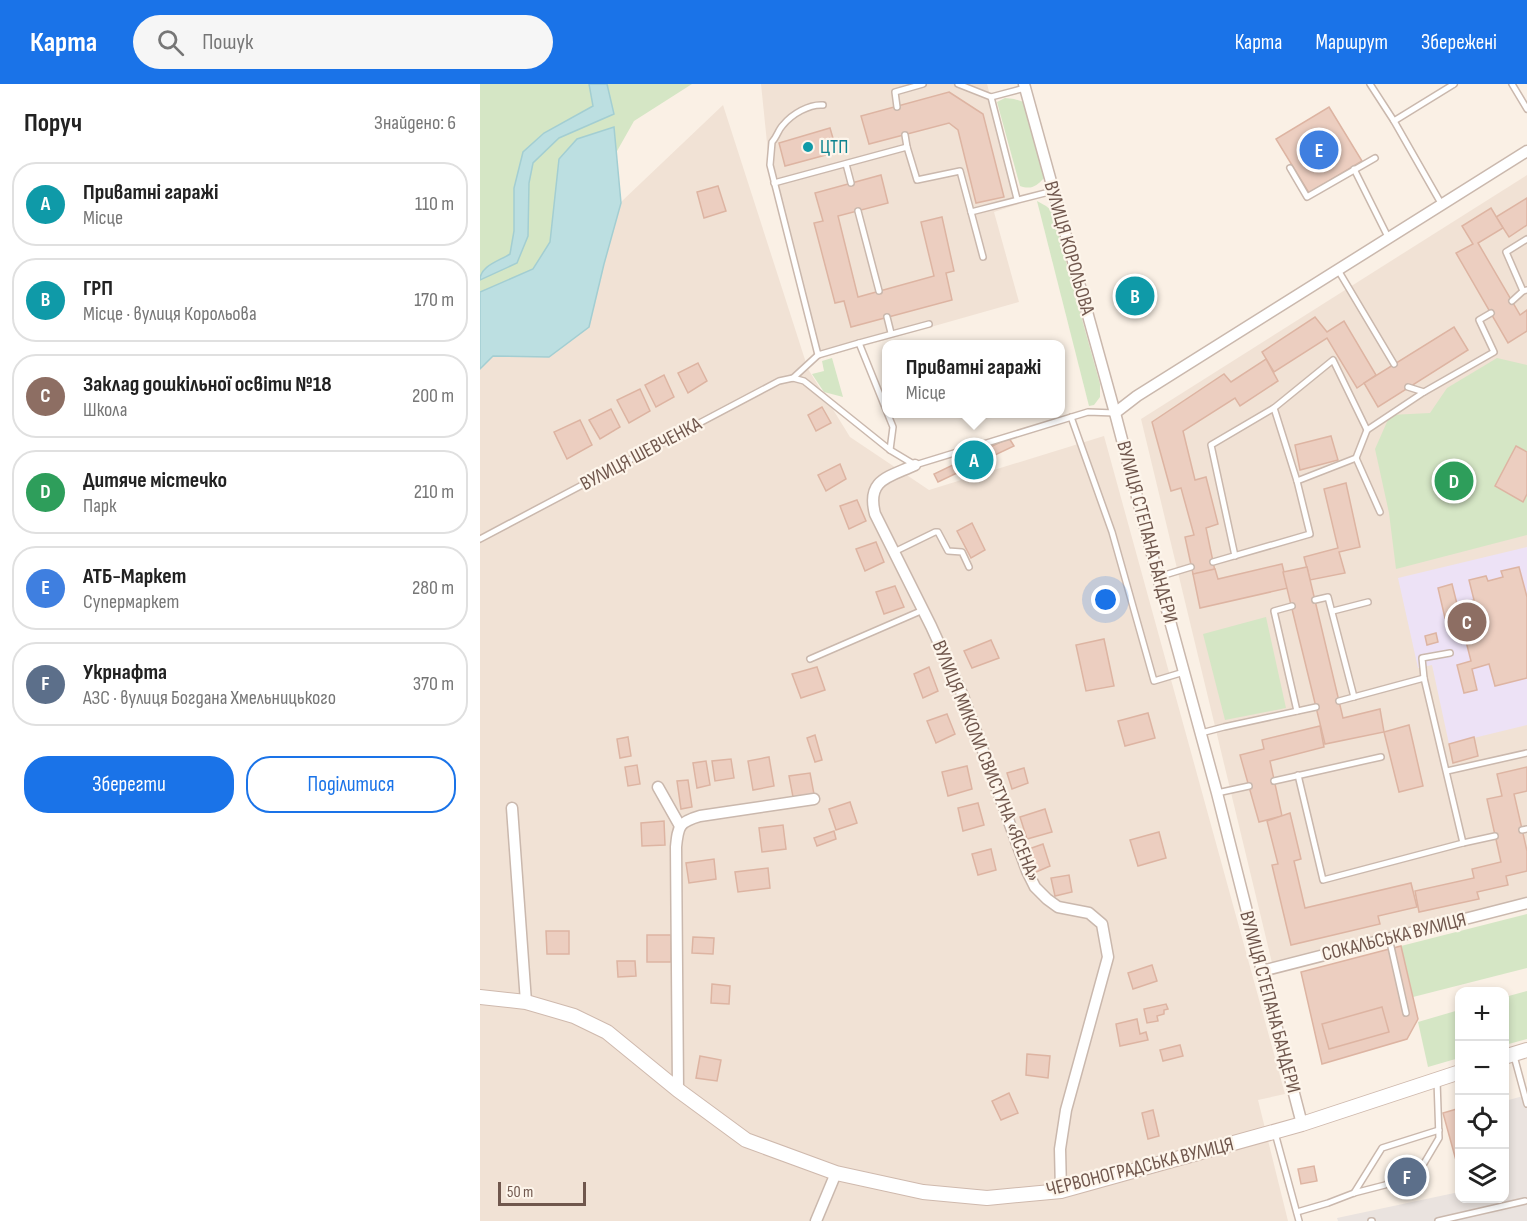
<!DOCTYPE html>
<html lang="uk">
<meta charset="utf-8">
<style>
body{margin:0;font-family:"Sofia Sans Condensed",sans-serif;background:#f6f6f6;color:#222}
.controls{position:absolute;right:18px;bottom:18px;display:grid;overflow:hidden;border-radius:12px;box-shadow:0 3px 9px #0003}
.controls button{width:54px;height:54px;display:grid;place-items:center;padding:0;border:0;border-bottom:2px solid #e0e0e0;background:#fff;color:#222;font:30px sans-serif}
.scale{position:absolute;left:18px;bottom:15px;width:88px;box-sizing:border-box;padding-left:6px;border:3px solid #70574d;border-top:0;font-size:16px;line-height:21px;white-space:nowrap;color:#70574d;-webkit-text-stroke:4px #fdf5eb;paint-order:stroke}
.you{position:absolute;left:626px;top:516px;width:21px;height:21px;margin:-15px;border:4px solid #fff;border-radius:50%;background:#1a73e8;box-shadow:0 0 0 9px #1a73e833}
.badge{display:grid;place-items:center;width:39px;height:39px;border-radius:50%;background:#1a73e8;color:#fff;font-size:20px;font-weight:700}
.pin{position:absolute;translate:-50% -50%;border:3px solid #fff;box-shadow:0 2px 6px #0006}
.popup{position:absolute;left:402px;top:256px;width:183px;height:78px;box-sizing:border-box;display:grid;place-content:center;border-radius:12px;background:#fff;filter:drop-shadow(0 2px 4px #0005);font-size:20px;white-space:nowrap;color:#767676}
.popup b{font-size:22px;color:#222}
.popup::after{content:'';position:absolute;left:50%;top:100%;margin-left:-12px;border:12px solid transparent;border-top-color:#fff}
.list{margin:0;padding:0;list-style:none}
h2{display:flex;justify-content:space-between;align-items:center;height:78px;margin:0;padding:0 24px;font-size:26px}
h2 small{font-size:20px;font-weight:400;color:#767676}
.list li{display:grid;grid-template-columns:39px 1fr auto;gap:18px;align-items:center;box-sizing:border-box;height:84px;margin:0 12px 12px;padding:0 12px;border:2px solid #e0e0e0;border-radius:24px}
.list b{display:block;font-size:22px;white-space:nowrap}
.list p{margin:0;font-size:20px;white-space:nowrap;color:#767676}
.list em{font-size:20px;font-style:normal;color:#767676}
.actions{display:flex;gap:12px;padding:18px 24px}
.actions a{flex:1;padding:14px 0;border:2px solid #1a73e8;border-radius:24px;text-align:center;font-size:21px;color:#1a73e8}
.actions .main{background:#1a73e8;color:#fff}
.icon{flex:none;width:33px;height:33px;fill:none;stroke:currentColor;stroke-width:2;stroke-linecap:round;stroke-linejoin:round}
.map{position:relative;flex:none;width:1047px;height:1137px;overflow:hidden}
header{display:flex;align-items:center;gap:36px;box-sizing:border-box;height:84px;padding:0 30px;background:#1a73e8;color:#fff}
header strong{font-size:28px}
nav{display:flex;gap:33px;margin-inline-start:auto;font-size:21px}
.search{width:420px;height:54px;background:#f6f6f6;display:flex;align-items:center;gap:15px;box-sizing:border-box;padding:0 21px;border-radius:33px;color:#767676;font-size:22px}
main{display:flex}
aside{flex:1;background:#fff}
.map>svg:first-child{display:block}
</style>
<header>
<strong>Карта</strong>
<div class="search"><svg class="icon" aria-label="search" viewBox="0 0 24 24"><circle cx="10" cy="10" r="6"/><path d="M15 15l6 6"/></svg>Пошук</div>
<nav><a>Карта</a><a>Маршрут</a><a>Збережені</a></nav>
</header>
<main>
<aside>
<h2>Поруч<small>Знайдено: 6</small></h2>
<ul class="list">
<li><span class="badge" style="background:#0f9aa8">A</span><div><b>Приватні гаражі</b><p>Місце</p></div><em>110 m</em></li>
<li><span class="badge" style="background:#0f9aa8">B</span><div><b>ГРП</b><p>Місце · вулиця Корольова</p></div><em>170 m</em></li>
<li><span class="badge" style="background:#8d6e63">C</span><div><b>Заклад дошкільної освіти №18</b><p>Школа</p></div><em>200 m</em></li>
<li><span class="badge" style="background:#2e9e5b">D</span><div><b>Дитяче містечко</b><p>Парк</p></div><em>210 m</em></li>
<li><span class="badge" style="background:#3f7fe0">E</span><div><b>АТБ-Маркет</b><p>Супермаркет</p></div><em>280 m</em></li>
<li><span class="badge" style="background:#5c6f8a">F</span><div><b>Укрнафта</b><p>АЗС · вулиця Богдана Хмельницького</p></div><em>370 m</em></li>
</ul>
<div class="actions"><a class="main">Зберегти</a><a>Поділитися</a></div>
</aside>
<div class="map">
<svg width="1047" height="1137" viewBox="0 0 1047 1137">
<rect width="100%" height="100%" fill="#faf0e5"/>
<g fill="#f1e2d5">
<polygon points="281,0 507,0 539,120 514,128 539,218 338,275 291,98"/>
<polygon points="243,21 328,285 370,353 449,406 624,352 805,1010 778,1016 808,1137 0,1137 0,252"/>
<polygon points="1047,91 1047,814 792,879 661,335"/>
</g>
<polygon fill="#eae3df" points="1047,1011 1047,1137 858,1137 857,1134 979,1108 980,1114 1024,1114 1025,1017"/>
<polygon fill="#ede2f6" points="1047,463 1047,641 969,660 952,581 938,584 918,494"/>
<g fill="#d5e6c5">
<polygon points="0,0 212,0 154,37 89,152 0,254"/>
<path d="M525,14L534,15L544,18L564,94C557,102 551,106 540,102L517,18Z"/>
<polygon points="557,117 566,122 572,127 620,300 620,313 614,321 609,322"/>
<polygon points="352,274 363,313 344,308 332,290 344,287 342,277"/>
<polygon points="1017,274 1047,281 1047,451 916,485 909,429 895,365 910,331 950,329 967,304"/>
<polygon points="786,533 806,624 745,636 723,550"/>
<polygon points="1047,830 1047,884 933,913 921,862"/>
<polygon points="1047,907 1047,955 1025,961 1025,913"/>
<polygon points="979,926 979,974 948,983 938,938"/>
</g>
<g fill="#bcdfe1" stroke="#a3ced2" stroke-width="1.5">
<path d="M109,0H127L134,30L79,54L53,79L49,99L48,152L37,179L0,196C0,182 19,177 30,170L34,147V104L43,68L64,49L113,22Z"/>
<polygon points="134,43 141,119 124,180 109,243 69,273 13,272 0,285 0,208 53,185 70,158 79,75 97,55"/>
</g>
<g fill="#eccec0" stroke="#ddb4a2" stroke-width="1.5">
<polygon points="469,8 503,30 524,113 496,119 478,46 469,39 389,60 381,32"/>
<polygon points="849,23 882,77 829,109 796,55"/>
<polygon points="350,44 357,68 305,82 299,59"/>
<polygon points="401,91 408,119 358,132 378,213 454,192 441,138 462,133 474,187 466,189 472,216 371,243 364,217 355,219 334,139 343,137 335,109"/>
<polygon points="238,102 246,127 224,134 217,108"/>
<polygon points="1047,114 1047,141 1029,153 1016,133"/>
<polygon points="1011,124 1023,144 998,159 1040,231 1047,226 1047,247 1028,259 976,169 993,160 982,142"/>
<polygon points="662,203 666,216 647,222 644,208"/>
<polygon points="835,233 847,248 864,237 896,291 877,304 847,254 794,288 782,268"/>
<polygon points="974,243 988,266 898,323 884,299"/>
<polygon points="786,275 798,297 760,322 755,314 703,347 715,396 726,393 738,440 726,444 735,487 713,490 705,453 714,451 701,404 691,407 672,338 744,290 751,298"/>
<polygon points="218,279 227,297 208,309 198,289"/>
<polygon points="184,291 194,313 176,323 165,301"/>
<polygon points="160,305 170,327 149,339 137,316"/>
<polygon points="342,323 351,339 336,347 328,331"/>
<polygon points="131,325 140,343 120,355 109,336"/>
<polygon points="100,336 112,361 87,375 74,348"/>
<polygon points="851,352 858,376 820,386 815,361"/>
<polygon points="529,354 534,362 458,398 454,390"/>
<polygon points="1036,362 1047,368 1047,410 1043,418 1015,402"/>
<polygon points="360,380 366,395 346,407 338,391"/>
<polygon points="866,399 880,463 859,468 865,489 830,496 824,473 858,464 844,405"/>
<polygon points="377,416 386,437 369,445 360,422"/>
<polygon points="492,439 505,466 491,474 477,447"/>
<polygon points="396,458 404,478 385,487 376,465"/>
<polygon points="802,480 808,504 720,524 713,490 735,485 738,495"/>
<polygon points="827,483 863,634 900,625 904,648 845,660 803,488"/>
<polygon points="1039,483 1047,513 1047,594 1015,602 1009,580 992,585 997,606 984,609 977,581 991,577 979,530 965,534 958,504 972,500 977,520 994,516 989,496 1006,492 1008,497 1023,493 1021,487"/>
<polygon points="415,502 424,523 404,530 396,508"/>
<polygon points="956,549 958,558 947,561 945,552"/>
<polygon points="624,555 634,602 606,607 596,561"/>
<polygon points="511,556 519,574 492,584 484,567"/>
<polygon points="337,583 345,606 321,614 312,590"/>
<polygon points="449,583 458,607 443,614 434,590"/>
<polygon points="668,629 675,654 645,662 638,637"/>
<polygon points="467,630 475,650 456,659 447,637"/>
<polygon points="929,641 943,702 919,708 904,648"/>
<polygon points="840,642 844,663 790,677 802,732 779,738 760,671 784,665 782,656"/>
<polygon points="335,651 342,676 335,678 327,654"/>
<polygon points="148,653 151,672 140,674 137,655"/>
<polygon points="994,653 998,672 973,679 969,660"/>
<polygon points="289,673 294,702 273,706 268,677"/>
<polygon points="251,675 254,694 235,697 232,677"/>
<polygon points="226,677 230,701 217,704 213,679"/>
<polygon points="157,681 160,700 148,702 145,683"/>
<polygon points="487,682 492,705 468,712 462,688"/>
<polygon points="1047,683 1047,707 1034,710 1047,767 1047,787 1026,792 1028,801 997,808 999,815 939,828 935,807 994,794 992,785 1021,778 1007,715 1022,712 1017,690"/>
<polygon points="544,684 548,699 532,705 527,689"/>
<polygon points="330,689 334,710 313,713 309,692"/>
<polygon points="208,696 212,723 201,725 197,697"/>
<polygon points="370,718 377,739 356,746 349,725"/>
<polygon points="498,719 504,741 483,747 478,724"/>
<polygon points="565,725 572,748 547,755 540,733"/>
<polygon points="810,729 821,775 814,777 825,824 931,799 937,823 898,832 900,840 811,861 792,781 798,780 787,737"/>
<polygon points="184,737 185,761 162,762 161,739"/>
<polygon points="303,741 306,765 282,768 279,744"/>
<polygon points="354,747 356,755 337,762 334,754"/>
<polygon points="679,748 686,774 658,782 650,756"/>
<polygon points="563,760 570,782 554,789 546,766"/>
<polygon points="511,765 516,786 498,791 492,770"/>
<polygon points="234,775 236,795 209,799 206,779"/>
<polygon points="288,784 290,804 258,808 255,788"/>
<polygon points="589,791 592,808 575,812 571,794"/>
<polygon points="66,847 89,847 89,870 67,870"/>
<rect x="167" y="851" width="24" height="27"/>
<polygon points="213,853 234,854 233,870 212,869"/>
<polygon points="921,862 938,935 927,955 842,980 821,888"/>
<polygon points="137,877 155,877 156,892 138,893"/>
<polygon points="672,881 677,897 653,905 648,889"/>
<polygon points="232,900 250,902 249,920 231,919"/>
<polygon points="686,920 688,925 684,926 684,930 677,932 678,937 667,939 664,925"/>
<polygon points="902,923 909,948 849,965 842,940"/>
<polygon points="657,935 660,950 666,948 668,956 640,962 636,940"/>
<polygon points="700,961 703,972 683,977 680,966"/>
<polygon points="547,970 570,972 568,994 546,991"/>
<polygon points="220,972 241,976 237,997 216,994"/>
<polygon points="529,1009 538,1029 521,1036 512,1017"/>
<polygon points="980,1024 980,1091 963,1029"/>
<polygon points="673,1026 679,1052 668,1055 662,1029"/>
<polygon points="834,1082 837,1097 821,1100 818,1085"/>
</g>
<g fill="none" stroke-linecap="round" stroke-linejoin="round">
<g stroke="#cab8ad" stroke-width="8">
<g id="lane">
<polyline points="478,0 511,13 545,4"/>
<polyline points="890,0 914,37 962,121"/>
<polyline points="1032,0 1047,25"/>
<polyline points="511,13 537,115"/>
<path d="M343,21C329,20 312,30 303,41C298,46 297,53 292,58L290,81L338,271L379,259L413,343L410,366"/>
<polyline points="417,23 415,8 443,0"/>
<polyline points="914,37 974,0"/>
<polyline points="425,51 427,63"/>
<polyline points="366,80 371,99"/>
<polyline points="810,84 827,113 895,74"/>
<polyline points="874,85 908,153"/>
<polyline points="294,99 427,63 437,96 480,87 491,128 573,107"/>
<polyline points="378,127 399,207"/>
<polyline points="491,128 503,173"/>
<polyline points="858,186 914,280"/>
<polyline points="1043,207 1026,168 1047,155"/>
<polyline points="1032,217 1043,207 1047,206"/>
<polyline points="407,233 411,249"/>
<polyline points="379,259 449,240"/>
<polyline points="313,294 338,271"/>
<polyline points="928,303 944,308 1014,268 999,236 1011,229"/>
<polyline points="591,333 632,448 674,597 704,588"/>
<polyline points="817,397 876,374"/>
<polyline points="900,428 876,374 887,346 944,308"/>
<polyline points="0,455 299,297 313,294 324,297 410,366 435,381 608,328 635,329"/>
<polyline points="414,468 455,448 458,448 468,467 482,468 489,483"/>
<polyline points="755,472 731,361 794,324 853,276 887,346"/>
<polyline points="733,478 830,450 817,397 794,324"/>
<polyline points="678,493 711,483"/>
<polyline points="835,516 848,513 874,613"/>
<polyline points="812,522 794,527 817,627"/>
<polyline points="853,527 888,518"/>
<polyline points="330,575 443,526"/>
<polyline points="944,594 942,574 970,569"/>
<polyline points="859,617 944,594 983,759"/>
<polyline points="721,649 744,643 836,623"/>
<polyline points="967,687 1047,669"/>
<polyline points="818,691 843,796 983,759 1015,752"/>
<polyline points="794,697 901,673"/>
<polyline points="737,709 769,702"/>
<polyline points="1042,746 1047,745"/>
<polyline points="909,854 926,929"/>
<polyline points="1034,972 1047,1020"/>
<polyline points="795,1049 819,1137"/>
<polyline points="874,1109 902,1064 959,1046"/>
<polyline points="817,1128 848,1119 874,1109 905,1101 943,1081 959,1054 957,997"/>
<polyline points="891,1137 892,1137"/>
<polyline points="958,1137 1045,1117"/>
</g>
</g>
<g stroke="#cab8ad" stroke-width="13">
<g id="street">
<polyline points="544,0 635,329"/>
<path d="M435,381C409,393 386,395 395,430L451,542L483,612L547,787L555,803L567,815L578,823L609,829L622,840L628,873L586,1026L580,1065L581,1107"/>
<polyline points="178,703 200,742"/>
<polyline points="32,724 46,918"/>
<polyline points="782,887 1047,819"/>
<path d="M198,1006L196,763C198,742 199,738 220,732L334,715"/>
<polyline points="822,1040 782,887 737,709 678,493 635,329 657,312 1047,67"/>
<polyline points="336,1137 356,1089"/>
</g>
</g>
<g stroke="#cfb9ad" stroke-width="16">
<g id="secondary">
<polyline points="0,913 46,918 94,932 127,948 198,1006 266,1056 356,1089 443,1108 507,1114 581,1107 822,1040 980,988"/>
<polyline points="1024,973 1047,966"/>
</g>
</g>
<use href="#lane" stroke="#fff" stroke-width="5"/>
<use href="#street" stroke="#fff" stroke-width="10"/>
<use href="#secondary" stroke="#fff" stroke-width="14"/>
</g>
<circle fill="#0f9aa8" stroke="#fdf5eb" stroke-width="2" cx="328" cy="63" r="6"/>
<g text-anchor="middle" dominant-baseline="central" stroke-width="4.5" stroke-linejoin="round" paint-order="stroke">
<g font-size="20" fill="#0d838f" stroke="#fdf5eb" text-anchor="start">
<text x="340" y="63">ЦТП</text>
</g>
<g font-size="20" fill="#70574d" stroke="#fdf5eb">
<text transform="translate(589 164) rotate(74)">ВУЛИЦЯ КОРОЛЬОВА</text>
<text transform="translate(161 370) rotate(-28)">ВУЛИЦЯ ШЕВЧЕНКА</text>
<text transform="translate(667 448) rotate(75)">ВУЛИЦЯ СТЕПАНА БАНДЕРИ</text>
<text transform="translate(506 677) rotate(68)">ВУЛИЦЯ МИКОЛИ СВИСТУНА «ЯСЕНА»</text>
<text transform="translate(914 853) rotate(-14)">СОКАЛЬСЬКА ВУЛИЦЯ</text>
<text transform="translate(790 918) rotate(75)">ВУЛИЦЯ СТЕПАНА БАНДЕРИ</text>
<text transform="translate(660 1083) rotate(-14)">ЧЕРВОНОГРАДСЬКА ВУЛИЦЯ</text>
</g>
</g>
</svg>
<div class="controls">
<button>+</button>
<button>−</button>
<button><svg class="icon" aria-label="locate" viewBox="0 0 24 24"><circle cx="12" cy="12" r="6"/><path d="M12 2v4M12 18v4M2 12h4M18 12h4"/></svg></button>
<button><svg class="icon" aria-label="layers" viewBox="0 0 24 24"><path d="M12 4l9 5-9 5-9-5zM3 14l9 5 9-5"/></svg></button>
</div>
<div class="scale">50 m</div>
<div class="you"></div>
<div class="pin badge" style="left:494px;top:376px;background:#0f9aa8">A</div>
<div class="popup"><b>Приватні гаражі</b>Місце</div>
<div class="pin badge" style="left:655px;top:212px;background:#0f9aa8">B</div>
<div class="pin badge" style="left:987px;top:538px;background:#8d6e63">C</div>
<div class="pin badge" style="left:974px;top:397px;background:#2e9e5b">D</div>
<div class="pin badge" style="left:839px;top:66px;background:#3f7fe0">E</div>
<div class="pin badge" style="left:927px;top:1093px;background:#5c6f8a">F</div>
</div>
</main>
